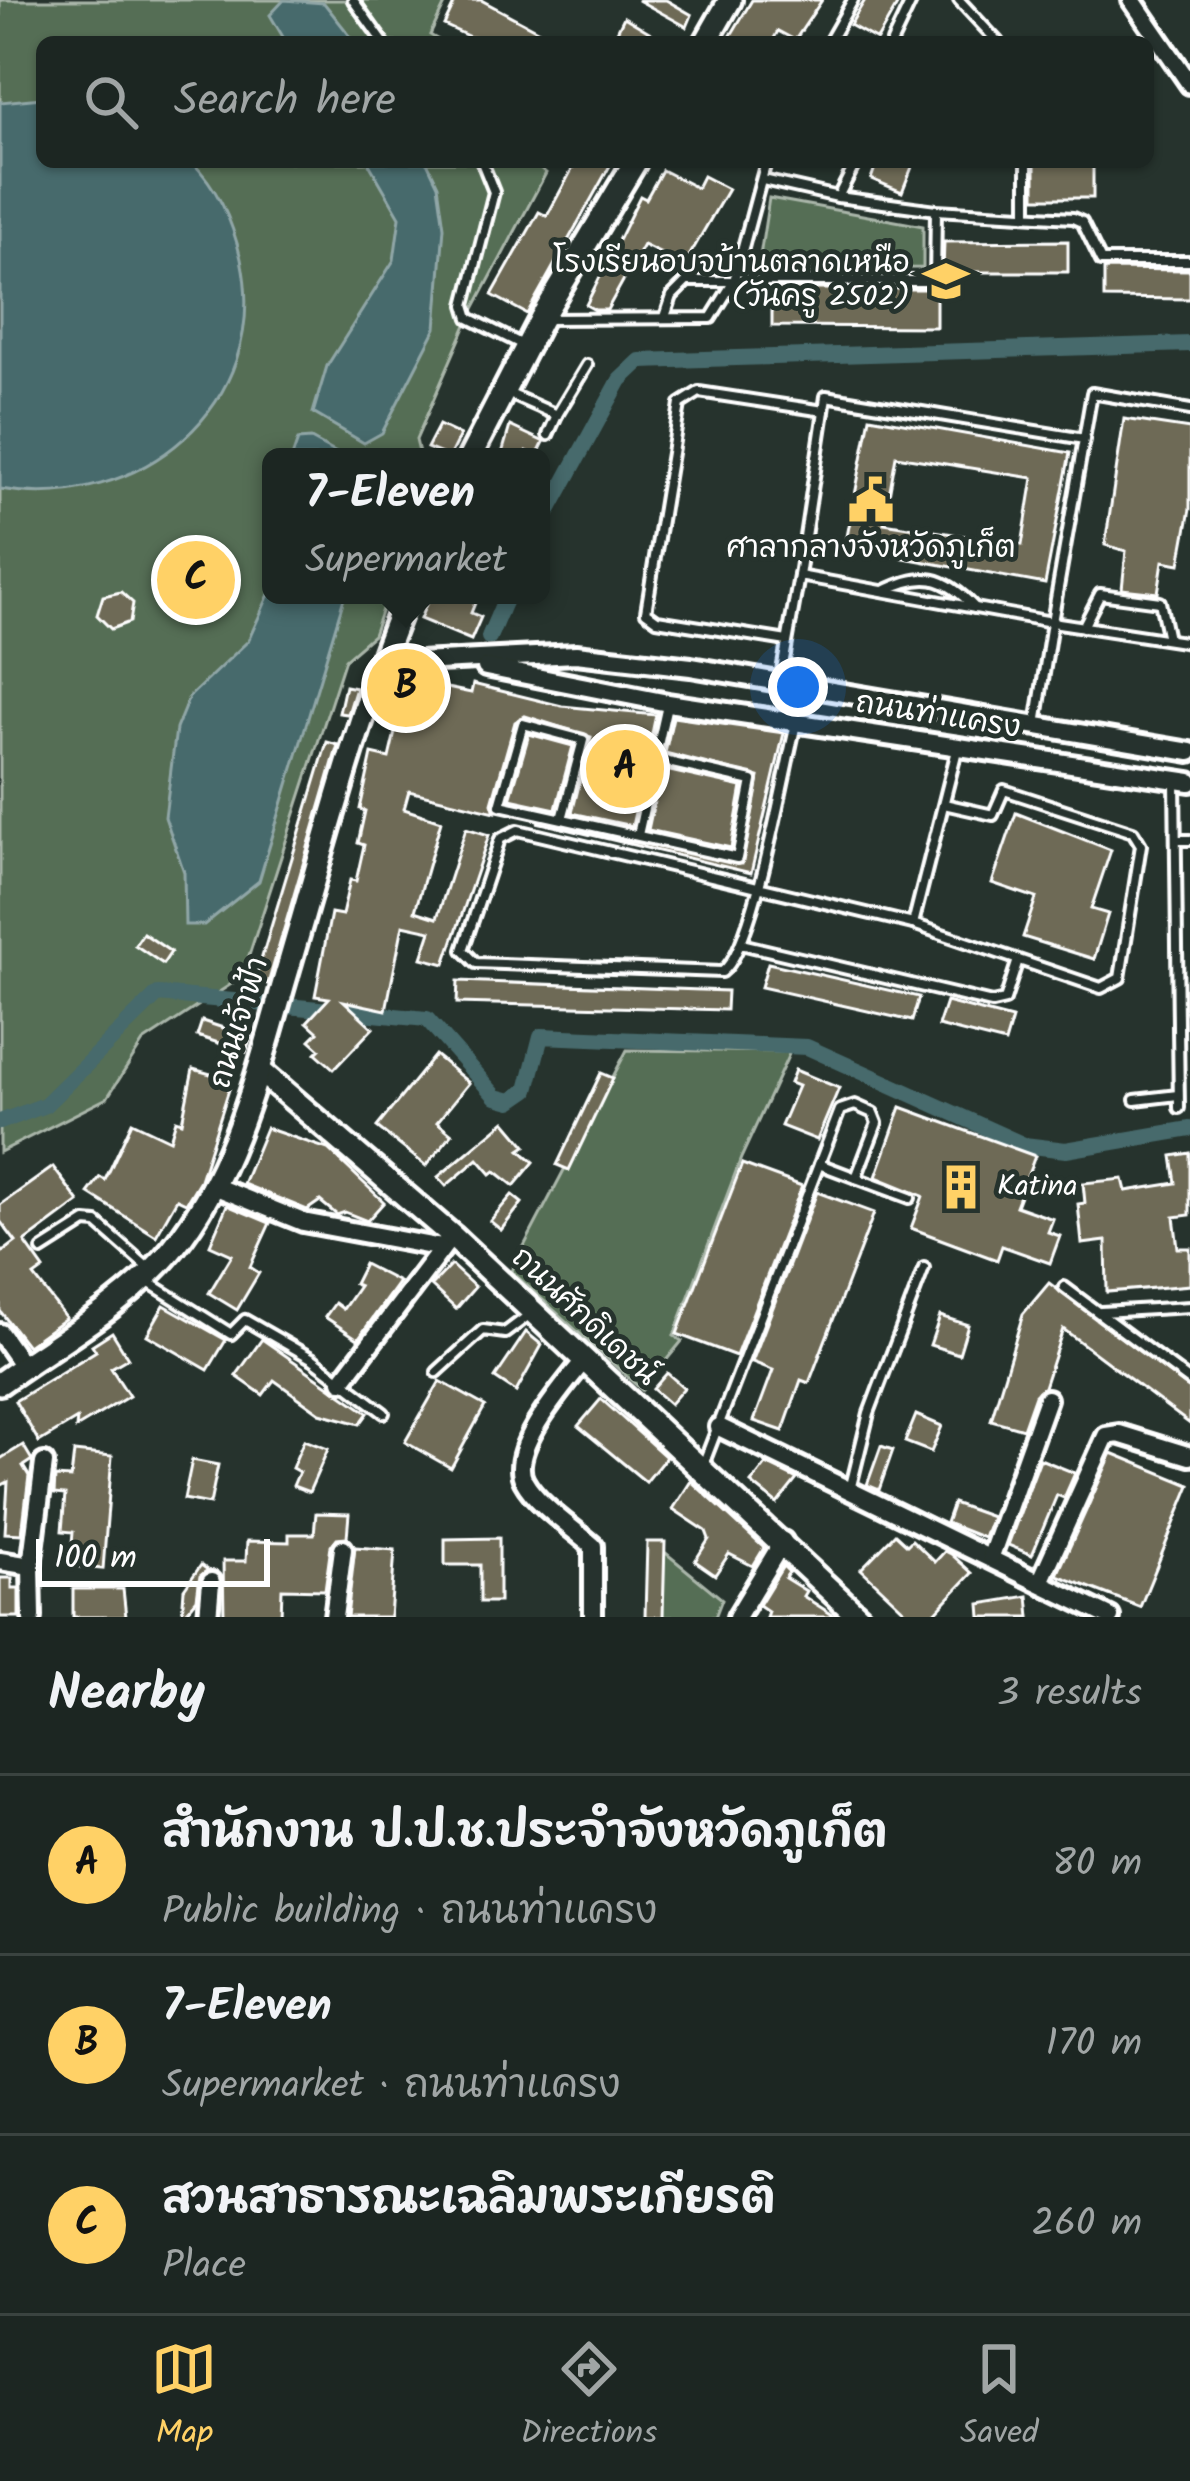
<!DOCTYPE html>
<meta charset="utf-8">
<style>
body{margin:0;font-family:Kalam,"Playpen Sans Thai",sans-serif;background:#29322f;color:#f1f3f6}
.scale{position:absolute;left:36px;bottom:30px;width:234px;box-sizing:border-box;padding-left:12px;border:6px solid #fff;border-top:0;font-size:33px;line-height:42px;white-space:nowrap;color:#fff;-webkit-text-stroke:9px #26332d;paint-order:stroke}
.you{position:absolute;left:798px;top:687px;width:42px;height:42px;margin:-30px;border:9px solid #fff;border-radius:50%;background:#1a73e8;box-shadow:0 0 0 18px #1a73e833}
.badge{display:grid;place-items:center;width:78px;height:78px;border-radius:50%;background:#ffd166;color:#111;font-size:39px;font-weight:700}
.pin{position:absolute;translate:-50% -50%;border:6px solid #fff;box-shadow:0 3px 12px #0006}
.popup{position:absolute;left:262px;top:448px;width:288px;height:156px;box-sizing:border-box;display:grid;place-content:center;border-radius:18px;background:#1c2622;filter:drop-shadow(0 3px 9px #0005);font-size:39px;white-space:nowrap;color:#a0a5a5}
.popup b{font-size:45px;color:#f1f3f6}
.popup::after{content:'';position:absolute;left:50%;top:100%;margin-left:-24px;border:24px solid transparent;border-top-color:#1c2622}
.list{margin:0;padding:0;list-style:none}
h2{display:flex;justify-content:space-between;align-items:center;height:156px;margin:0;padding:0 48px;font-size:51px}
h2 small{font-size:39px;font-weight:400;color:#a0a5a5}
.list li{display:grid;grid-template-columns:78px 1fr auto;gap:36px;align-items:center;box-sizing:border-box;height:180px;padding:0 48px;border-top:3px solid #3a4340}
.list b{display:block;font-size:45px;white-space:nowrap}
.list p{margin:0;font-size:39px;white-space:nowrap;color:#a0a5a5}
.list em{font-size:39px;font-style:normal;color:#a0a5a5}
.icon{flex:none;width:66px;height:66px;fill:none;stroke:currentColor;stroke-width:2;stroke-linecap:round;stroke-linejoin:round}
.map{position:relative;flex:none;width:1190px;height:1617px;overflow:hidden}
.search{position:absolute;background:#1c2622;box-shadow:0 3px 9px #0004;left:36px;right:36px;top:36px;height:132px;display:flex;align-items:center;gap:30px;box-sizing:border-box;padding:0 42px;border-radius:18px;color:#a0a5a5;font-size:45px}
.sheet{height:696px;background:#1c2622}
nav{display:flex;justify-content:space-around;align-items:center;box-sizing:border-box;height:168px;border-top:3px solid #3a4340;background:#1c2622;font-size:33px;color:#a0a5a5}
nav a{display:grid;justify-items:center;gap:6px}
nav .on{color:#ffd166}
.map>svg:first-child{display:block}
</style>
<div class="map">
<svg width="1190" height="1617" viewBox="0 0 1190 1617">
<rect width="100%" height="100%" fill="#26332d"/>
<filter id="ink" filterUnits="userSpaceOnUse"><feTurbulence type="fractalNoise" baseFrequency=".00833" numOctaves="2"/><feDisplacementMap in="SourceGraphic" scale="24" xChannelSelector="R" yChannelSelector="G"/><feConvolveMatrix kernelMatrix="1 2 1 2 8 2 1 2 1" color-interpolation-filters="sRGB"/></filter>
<g filter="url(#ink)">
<g fill="#556e54" stroke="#aab6aa" stroke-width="3">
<polygon points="0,0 447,0 430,35 442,42 42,42 42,162 533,162 546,173 469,318 416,440 420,457 271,457 271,595 387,595 373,635 345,659 242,977 143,1042 107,1098 0,1152"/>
<polygon points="769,198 923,226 923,268 758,269"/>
<polygon points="627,1050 790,1052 741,1158 674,1336 682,1341 642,1390 511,1271"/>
<polygon points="656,1545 722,1599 715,1617 655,1617"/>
</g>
<g fill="#466a6c" stroke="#90a6a7" stroke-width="3">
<polygon points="284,0 324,3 355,42 286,42 270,15"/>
<path d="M42,98V162H192C218,188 233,223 241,259C273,405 138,514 0,489V102Z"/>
<polygon points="368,162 427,162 438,185 444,227 436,328 382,433 364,443 313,413 327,366 394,260 400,217"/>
<polygon points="311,439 344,457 292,457 298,440"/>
<polygon points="271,590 271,595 345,595 259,881 204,925 185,925 184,872 165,817 176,729 189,697 248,641"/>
</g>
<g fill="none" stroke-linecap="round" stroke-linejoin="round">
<g stroke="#466a6c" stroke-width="16">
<polyline points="541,525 620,380 640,361 1190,344"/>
<polyline points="489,637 507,595"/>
<polyline points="0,1122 45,1105 158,994 427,1019 496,1097 511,1101 527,1090 541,1036 807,1047 1024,1145 1066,1150 1190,1129"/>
</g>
</g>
<g fill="#6e6a57" stroke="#fff" stroke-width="3" fill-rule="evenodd">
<polygon points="456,0 481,0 541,32 535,42 470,37 444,25"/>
<polygon points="638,0 666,0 692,15 687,27"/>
<polygon points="752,0 822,0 795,40 778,31 772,42 727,42"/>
<polygon points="865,0 900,0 877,40 850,25"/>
<polygon points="624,17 666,42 612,42"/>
<polygon points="576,162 612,162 527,314 492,295 539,212 547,216"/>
<polygon points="877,162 914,162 902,192 871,179"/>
<rect x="1035" y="162" width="58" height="36"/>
<polygon points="662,170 697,188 703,176 728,189 684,265 643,245 607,310 595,310 586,305 640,196 646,199"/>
<polygon points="1068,241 1068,272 943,272 944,242"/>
<polygon points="1104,269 1190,270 1190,299 1104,298"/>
<polygon points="772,289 936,289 936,327 772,326"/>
<path d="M870,417L1070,453L1045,584L845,547ZM896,456L1033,478L1022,545L884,523Z"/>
<polygon points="1124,419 1190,429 1190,509 1180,564 1163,561 1158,593 1122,589 1126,551 1105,545"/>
<polygon points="439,425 460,435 449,457 427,448"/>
<polygon points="510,426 544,442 537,456 527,451 525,457 501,457"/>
<polygon points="121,592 133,603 130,622 111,629 97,615 103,596"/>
<polygon points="430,595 477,598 471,613 481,617 471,640 420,619"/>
<polygon points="398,678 471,693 473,684 562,706 656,715 632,826 572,813 591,737 525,716 515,722 492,803 495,812 409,791 404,809 441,821 415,911 437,918 466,828 489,835 445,964 422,958 431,931 403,925 386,1010 344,1001 373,1028 334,1069 316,1053 320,1049 310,1040 318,1032 307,1022 329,998 315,996 331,913 342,915 350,880 356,881 364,845 358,843 365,811 360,809 372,754 389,758 400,711 400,699 394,698"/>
<polygon points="345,686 356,688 348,714 339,713"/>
<polygon points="673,717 784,733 751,873 537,822 742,864 759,777 665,753"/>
<polygon points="529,734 573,746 556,809 510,799"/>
<polygon points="327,742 338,745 268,984 255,980"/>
<polygon points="661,769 742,787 731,848 648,830"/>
<polygon points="1016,813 1111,850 1091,909 1108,914 1094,959 1023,937 1036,898 992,883"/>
<polygon points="143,933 171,952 163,964 135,945"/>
<polygon points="768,963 919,997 912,1021 761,987"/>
<polygon points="458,981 727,991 726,1010 457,1003"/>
<polygon points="946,1002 1012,1019 1005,1043 938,1026"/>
<polygon points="202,1021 251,1037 246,1052 197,1036"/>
<polygon points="435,1055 469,1083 437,1122 452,1134 426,1166 377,1127"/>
<polygon points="193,1069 232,1080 200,1180 186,1203 177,1199 156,1236 88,1193 100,1177 105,1180 132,1122 170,1140 176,1120 182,1122"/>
<polygon points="795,1070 839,1088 817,1140 781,1126 798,1086 790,1083"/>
<polygon points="601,1073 613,1078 569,1170 557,1165"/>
<polygon points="901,1107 1035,1156 1016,1206 1053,1219 1048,1232 1060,1236 1050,1263 1002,1246 997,1260 911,1228 923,1196 876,1177"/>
<polygon points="505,1121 526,1146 520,1150 534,1162 514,1186 495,1171 491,1174 478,1159 446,1186 438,1177"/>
<polygon points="266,1128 328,1149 384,1202 367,1221 345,1212 337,1215 320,1201 307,1210 243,1184"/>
<polygon points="1190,1153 1190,1215 1174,1217 1178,1248 1190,1248 1190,1285 1107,1292 1106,1241 1082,1244 1078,1204 1085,1203 1083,1183 1123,1179 1126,1191 1176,1183 1172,1156"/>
<polygon points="742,1164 802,1186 736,1356 677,1334"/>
<polygon points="53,1167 79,1202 25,1242 44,1269 34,1276 66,1318 27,1346 0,1311 0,1254 16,1242 0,1221 0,1205"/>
<polygon points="817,1192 874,1213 809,1383 801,1380 783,1431 754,1421 773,1370 752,1362"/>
<polygon points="512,1195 522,1203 501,1230 490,1221"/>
<polygon points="227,1205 270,1223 250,1267 259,1273 237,1310 209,1293 232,1255 210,1245"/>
<polygon points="364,1264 399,1282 358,1339 325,1317 335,1303 343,1309 359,1286 354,1284"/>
<polygon points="451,1265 475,1287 456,1309 431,1286"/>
<polygon points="1049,1283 1190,1389 1190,1424 1063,1329 1044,1387 1035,1395 1023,1429 991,1420 1023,1314"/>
<polygon points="164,1305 226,1340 208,1370 147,1335"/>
<polygon points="940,1316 968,1325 959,1354 930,1345"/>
<polygon points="112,1332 128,1358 111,1368 129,1396 76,1428 77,1419 39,1442 15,1401 96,1351 92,1345"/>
<polygon points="526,1332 542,1345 516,1392 495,1378"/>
<polygon points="262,1339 368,1413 360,1424 320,1413 274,1380 263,1395 236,1376"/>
<polygon points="667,1373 684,1388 670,1404 653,1389"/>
<polygon points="440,1381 485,1406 451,1468 405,1442"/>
<polygon points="601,1399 666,1457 646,1482 578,1426"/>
<polygon points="916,1415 942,1426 931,1452 905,1442"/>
<polygon points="304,1440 328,1449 309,1492 293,1486 299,1472 292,1468"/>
<polygon points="23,1445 32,1460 23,1466 29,1476 22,1534 5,1533 8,1482 0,1486 0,1459"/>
<polygon points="881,1446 893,1450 879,1490 867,1485"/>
<polygon points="74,1452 112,1456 103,1569 70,1566 73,1532 62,1531 65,1495 54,1494 55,1477 71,1478"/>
<polygon points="1112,1453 1190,1485 1140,1607 1057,1575"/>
<polygon points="1040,1459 1075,1473 1064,1498 1057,1495 1032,1555 1008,1545"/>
<polygon points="192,1460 218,1465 210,1504 184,1499"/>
<polygon points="766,1464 797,1479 777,1504 751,1483"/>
<polygon points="691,1481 764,1548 753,1566 729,1554 715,1575 695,1561 709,1539 706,1531 673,1509"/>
<polygon points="953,1503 992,1517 984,1538 946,1523"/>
<polygon points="316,1513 349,1514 347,1537 337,1538 331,1546 325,1590 282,1589 281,1617 224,1617 223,1561 246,1561 247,1541 289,1542 289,1534 314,1534"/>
<polygon points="895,1534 907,1545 912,1540 935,1562 945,1551 951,1554 972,1573 931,1617 912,1617 861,1569"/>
<polygon points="499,1538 499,1602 480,1602 480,1565 445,1565 445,1539"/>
<polygon points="647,1542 665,1542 663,1617 645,1617"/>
<polygon points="355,1547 395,1550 390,1617 347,1617"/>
<polygon points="201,1565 208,1570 200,1576 197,1599 182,1617 184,1589"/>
<polygon points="783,1566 789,1572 785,1578 806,1591 803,1596 836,1617 766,1617 768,1611 759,1605"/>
<polygon points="0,1578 12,1578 12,1588 19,1588 19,1617 0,1617"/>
<polygon points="73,1589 123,1589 126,1617 73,1617"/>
<polygon points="1028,1596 1030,1617 981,1617 980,1604"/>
</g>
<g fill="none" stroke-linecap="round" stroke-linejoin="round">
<g stroke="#fff" stroke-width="16">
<g id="lane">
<polyline points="353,0 383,42"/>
<polyline points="959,0 998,42"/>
<polyline points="829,42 853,0"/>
<polyline points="892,42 912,0"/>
<polyline points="482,162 494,192 465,305 469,318 525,346"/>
<polyline points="1027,162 1027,214"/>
<polyline points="763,180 838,197 936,210 1073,218 1082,222 1101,261 1190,261"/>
<polyline points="838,197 856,162"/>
<polyline points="665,317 672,296 687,281 935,281 936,210"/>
<polyline points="543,319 711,318 734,281 766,162"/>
<polyline points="505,392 557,415 587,365"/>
<polyline points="824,411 826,396 1084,439 1052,622 1190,643"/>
<polyline points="548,435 557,415"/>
<polyline points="1084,439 1092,393 1190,410"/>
<path d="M884,591C924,571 944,575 975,608"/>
<polyline points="1083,627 1100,594 1160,602 1168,639"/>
<polyline points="787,641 657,620 646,612 680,404 699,392 824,411 799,576"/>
<polyline points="780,682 799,576 1052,622 1036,725"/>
<path d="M796,724C784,771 754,950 722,972L476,963L463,950L500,839L518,830L913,924L1101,988L1120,978L1141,845L1133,832L1004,790L993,815L944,804"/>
<polyline points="1175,781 1179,1108"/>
<polyline points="562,819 583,740 523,724 500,805 737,858 752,781 655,759"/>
<polyline points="638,835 667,705"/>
<polyline points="1176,840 1190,840"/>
<polyline points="913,924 958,746"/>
<polyline points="741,944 992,1003 1005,1000 1018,960"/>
<polyline points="1135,1100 1178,1095"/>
<polyline points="856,1178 910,1198"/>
<polyline points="42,1250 86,1222 97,1223 147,1267"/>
<polyline points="145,1280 231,1334 245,1320 313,1359 384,1413"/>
<polyline points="1064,1287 1190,1381"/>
<polyline points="1101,1312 1190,1307"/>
<polyline points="437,1372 483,1330 505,1333 533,1312"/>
<polyline points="703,1465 840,1110 855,1105 873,1113 877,1123 856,1178 819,1164"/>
<polyline points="850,1490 869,1413 924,1268"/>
</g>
</g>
<g stroke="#fff" stroke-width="26">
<g id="street">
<polyline points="1132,0 1190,84"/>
<polyline points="379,664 576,654 691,667 1190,752"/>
<polyline points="486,667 668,703 1190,782"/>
<polyline points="214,1186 303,1222 442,1248"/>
<polyline points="0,1333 23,1366"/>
<path d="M585,1359C566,1384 507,1449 524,1481C537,1505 573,1528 593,1546V1617"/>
<polyline points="342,1381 448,1241"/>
<polyline points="719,1427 1110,1617"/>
<polyline points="991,1556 1047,1399"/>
<polyline points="0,1561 31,1566 32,1617"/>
<polyline points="31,1566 44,1463"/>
<polyline points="1041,1580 1106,1436 1119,1434 1190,1456"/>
<polyline points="208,1617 211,1582"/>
<polyline points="334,1617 343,1549"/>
<polyline points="737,1617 783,1541"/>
</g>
</g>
<g stroke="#fff" stroke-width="30">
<g id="secondary">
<polyline points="706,42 730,0"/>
<polyline points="470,457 541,319 635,162"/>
<polyline points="259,1070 452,1236 859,1617"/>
<path d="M0,1383C57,1342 129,1303 173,1248C235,1171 258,1072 285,979C323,851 356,719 407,595"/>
</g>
</g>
<use href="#lane" stroke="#26332d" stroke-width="8"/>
<use href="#street" stroke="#26332d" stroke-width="16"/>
<use href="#secondary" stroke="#26332d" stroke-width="21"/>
</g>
</g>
<defs>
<g id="school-bare" transform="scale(3.6)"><path d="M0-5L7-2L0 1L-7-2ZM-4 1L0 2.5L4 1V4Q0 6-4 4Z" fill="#ffd166" stroke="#26332d" stroke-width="2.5" paint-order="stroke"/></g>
<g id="civic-bare" transform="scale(3.6)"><path d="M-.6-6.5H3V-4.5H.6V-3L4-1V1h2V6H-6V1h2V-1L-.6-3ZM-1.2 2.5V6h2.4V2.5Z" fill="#ffd166" stroke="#26332d" stroke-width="2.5" paint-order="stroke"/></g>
<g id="building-bare" transform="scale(3.6)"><path d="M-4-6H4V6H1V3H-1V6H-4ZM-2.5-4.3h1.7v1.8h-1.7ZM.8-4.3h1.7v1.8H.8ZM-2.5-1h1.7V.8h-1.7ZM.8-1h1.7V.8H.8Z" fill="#ffd166" stroke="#26332d" stroke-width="2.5" paint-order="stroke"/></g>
</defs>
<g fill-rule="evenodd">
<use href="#school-bare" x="946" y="281"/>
<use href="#civic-bare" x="871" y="500"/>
<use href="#building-bare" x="961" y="1187"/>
</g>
<g text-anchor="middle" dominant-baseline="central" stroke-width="10" stroke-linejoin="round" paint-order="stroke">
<g font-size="30" fill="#fff" stroke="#26332d" text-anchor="end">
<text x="910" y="264">โรงเรียนอบจบ้านตลาดเหนือ<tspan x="910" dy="34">(วันครู 2502)</tspan></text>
<text x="871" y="549" text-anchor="middle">ศาลากลางจังหวัดภูเก็ต</text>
<text x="997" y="1187" text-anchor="start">Katina</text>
</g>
<g font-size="30" fill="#fff" stroke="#26332d">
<text transform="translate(938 716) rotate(9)">ถนนท่าแครง</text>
<text transform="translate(240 1023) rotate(-73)">ถนนเจ้าฟ้า</text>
<text transform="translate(584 1317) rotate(43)">ถนนศักดิเดชน์</text>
</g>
</g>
</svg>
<div class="scale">100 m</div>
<div class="you"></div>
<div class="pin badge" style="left:625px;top:769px">A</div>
<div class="pin badge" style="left:406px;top:688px">B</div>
<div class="popup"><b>7-Eleven</b>Supermarket</div>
<div class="pin badge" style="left:196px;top:580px">C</div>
<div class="search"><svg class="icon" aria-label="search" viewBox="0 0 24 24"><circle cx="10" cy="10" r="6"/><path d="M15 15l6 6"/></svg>Search here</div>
</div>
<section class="sheet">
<h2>Nearby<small>3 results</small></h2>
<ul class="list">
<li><span class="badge">A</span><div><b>สำนักงาน ป.ป.ช.ประจำจังหวัดภูเก็ต</b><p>Public building · ถนนท่าแครง</p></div><em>80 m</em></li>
<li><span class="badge">B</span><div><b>7-Eleven</b><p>Supermarket · ถนนท่าแครง</p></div><em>170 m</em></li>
<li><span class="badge">C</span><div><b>สวนสาธารณะเฉลิมพระเกียรติ</b><p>Place</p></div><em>260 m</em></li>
</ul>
</section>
<nav>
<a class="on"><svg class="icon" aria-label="map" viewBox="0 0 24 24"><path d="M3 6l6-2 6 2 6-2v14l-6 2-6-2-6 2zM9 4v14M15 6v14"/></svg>Map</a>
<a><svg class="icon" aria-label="directions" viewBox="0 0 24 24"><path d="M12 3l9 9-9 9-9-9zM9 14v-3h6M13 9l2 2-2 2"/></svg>Directions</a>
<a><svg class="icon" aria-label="saved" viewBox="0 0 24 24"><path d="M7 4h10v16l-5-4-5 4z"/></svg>Saved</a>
</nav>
